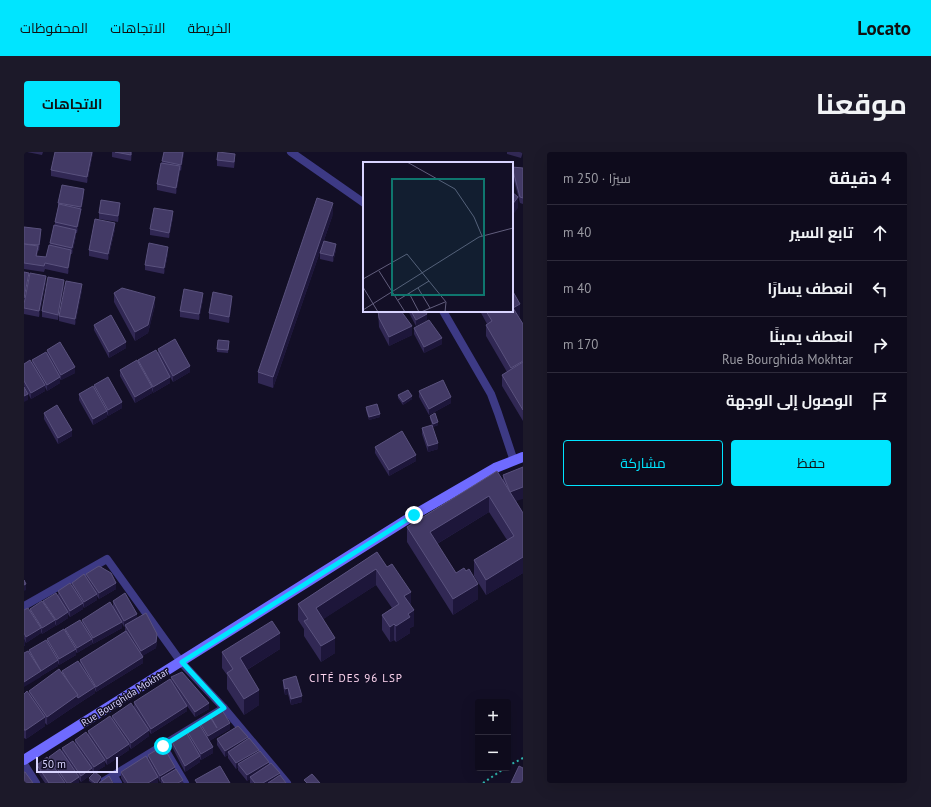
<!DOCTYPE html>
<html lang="ar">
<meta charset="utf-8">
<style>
body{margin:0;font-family:"PT Sans",Cairo,sans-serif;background:#1c1929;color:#f1f3f6;direction:rtl}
.controls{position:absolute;right:12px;bottom:12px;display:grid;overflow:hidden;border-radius:4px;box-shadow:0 4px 16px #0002}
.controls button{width:36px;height:36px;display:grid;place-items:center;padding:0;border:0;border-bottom:1px solid #2e2b3b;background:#0e0b1c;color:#f1f3f6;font:20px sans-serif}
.scale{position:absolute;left:12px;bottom:10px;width:82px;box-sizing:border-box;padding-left:4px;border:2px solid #d9d4ff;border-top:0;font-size:11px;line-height:14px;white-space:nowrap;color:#d9d4ff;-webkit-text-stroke:3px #130f26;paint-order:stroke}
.stop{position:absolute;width:12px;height:12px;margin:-9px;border:3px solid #00e5ff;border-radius:50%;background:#fff}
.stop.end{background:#00e5ff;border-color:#fff;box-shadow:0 1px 4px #0008}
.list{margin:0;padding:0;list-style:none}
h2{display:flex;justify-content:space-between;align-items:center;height:52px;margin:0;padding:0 16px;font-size:17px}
h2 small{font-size:13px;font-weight:400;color:#9b9ba3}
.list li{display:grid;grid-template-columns:26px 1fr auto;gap:12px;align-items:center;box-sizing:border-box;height:56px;padding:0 16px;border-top:1px solid #2e2b3b}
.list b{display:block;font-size:15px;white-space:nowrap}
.list p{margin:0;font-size:13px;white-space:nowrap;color:#9b9ba3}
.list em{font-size:13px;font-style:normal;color:#9b9ba3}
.actions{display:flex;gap:8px;padding:12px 16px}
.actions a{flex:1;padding:9px 0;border:1px solid #00e5ff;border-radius:4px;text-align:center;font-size:14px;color:#00e5ff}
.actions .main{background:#00e5ff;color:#111}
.icon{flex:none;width:22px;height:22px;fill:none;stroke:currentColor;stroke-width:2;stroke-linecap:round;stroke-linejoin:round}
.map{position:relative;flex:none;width:499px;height:631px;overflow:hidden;direction:ltr;border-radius:4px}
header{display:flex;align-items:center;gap:24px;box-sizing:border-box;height:56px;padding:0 20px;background:#00e5ff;color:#111}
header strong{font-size:19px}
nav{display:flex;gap:22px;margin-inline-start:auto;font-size:14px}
.intro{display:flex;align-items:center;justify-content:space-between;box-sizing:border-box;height:96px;padding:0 24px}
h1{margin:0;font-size:28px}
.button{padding:10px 18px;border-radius:4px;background:#00e5ff;color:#111;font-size:14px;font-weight:700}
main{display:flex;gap:24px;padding:0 24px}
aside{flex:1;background:#0e0b1c;border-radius:4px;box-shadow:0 4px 16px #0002}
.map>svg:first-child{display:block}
</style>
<header>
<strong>Locato</strong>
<nav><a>الخريطة</a><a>الاتجاهات</a><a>المحفوظات</a></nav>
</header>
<div class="intro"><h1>موقعنا</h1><a class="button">الاتجاهات</a></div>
<main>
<aside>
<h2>4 دقيقة<small>سيرًا · 250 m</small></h2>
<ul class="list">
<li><svg class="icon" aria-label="ahead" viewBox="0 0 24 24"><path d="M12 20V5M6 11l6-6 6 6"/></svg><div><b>تابع السير</b></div><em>40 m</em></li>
<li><svg class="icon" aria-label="left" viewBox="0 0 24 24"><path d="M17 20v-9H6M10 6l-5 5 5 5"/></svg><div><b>انعطف يسارًا</b></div><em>40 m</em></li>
<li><svg class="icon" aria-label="right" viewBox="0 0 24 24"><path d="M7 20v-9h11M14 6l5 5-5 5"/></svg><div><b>انعطف يمينًا</b><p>Rue Bourghida Mokhtar</p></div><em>170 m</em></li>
<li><svg class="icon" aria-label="arrive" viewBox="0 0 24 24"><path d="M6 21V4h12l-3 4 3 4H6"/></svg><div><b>الوصول إلى الوجهة</b></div></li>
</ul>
<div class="actions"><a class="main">حفظ</a><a>مشاركة</a></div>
</aside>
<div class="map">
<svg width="499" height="631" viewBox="0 0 499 631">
<rect width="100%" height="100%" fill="#130f26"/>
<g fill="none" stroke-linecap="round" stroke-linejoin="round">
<g stroke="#2fb8b0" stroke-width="2" stroke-dasharray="2 3" stroke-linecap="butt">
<polyline points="484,614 499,606"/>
<polyline points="459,631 481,616"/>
</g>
<g stroke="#3d3a85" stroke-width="8">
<polyline points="267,0 340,51"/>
<polyline points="419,159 467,242 474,261 490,309"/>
<polyline points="0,454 83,407 157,510 200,556 263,631"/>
<polyline points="139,594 161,631"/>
<polyline points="0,612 12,631"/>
<polyline points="90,624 94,631"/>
<polyline points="77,631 200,556"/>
</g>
<polyline stroke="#6f6bff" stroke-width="10" points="0,608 390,363 471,316 499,305"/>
</g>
<g fill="#312854">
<polygon points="3,0 19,0 18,3"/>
<polygon points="69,0 63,31 27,24 27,18"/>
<polygon points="88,0 108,0 107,9 88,5"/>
<polygon points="160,0 157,19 156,18 152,42 133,38 133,32 138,9"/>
<polygon points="483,0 499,0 497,6 483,2"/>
<polygon points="193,8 211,8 210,16 193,14"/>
<polygon points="488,15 499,16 499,52 496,51 488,21"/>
<polygon points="60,43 53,81 52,81 52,84 48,102 47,102 44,122 21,117 20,120 0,117 0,75 17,82 15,99 14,98 13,104 22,105 31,73 31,70 34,55 34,51"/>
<polygon points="96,57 94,70 75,67 75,61"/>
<polygon points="309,62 249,236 234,231 234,220"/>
<polygon points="149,65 145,86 126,83 126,77"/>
<polygon points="91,77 84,108 65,104 65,98"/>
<polygon points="312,98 309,110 296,107 296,101"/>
<polygon points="144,101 140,122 121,118 121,113"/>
<polygon points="22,130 15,165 0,162 0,152"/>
<polygon points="40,134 34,168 18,165 18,159"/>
<polygon points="58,138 51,173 35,169 35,164"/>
<polygon points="90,141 131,153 124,181 111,189 90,150"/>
<polygon points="179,147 175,168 156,165 156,159"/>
<polygon points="208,149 205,171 185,167 185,161"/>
<polygon points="354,159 388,183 365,194 355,175"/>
<polygon points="384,159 401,159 403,168 392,174"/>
<polygon points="456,159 488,159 496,164 494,165 499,172 499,269 478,234 478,223 483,220 462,184 462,173 463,172"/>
<polygon points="70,173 102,196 85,206 70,178"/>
<polygon points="390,176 418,192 400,201 390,182"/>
<polygon points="205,192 204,201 193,200 193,197"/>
<polygon points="134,197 166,220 149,230 146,225 146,231 129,241 128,238 128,241 111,251 96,224 96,218 114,211 114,208 134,202"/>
<polygon points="23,198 51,221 37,228 36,227 36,231 23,239 21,235 21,239 7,247 0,234 0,212 8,212 8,208 23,201"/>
<polygon points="70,233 98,256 84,264 83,262 83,265 69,273 55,248 55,242 70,236"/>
<polygon points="395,239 427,251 405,263 395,245"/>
<polygon points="374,243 388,247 379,253 374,246"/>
<polygon points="342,255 356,265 345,268 342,258"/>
<polygon points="20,261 48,284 34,292 20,267"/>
<polygon points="406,264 414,273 409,275 406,267"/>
<polygon points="398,276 414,297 404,300 398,282"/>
<polygon points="351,295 392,309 365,324 351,301"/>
<polygon points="479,323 492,349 499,361 499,421 462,443 450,424 450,408 483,388 465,360 413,392 432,421 442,419 454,447 429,463 383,390 383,375 479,330"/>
<polygon points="353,400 387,454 390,474 386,476 386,481 372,490 370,488 366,490 358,478 358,463 368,456 352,433 299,467 311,501 297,510 280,484 280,477 274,468 274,452"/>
<polygon points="62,422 92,437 75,447 73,444 73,448 60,456 59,454 59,457 46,465 44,462 44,466 32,474 31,472 31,474 18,482 17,480 17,481 2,491 1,489 1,493 0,494 0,458 6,459 6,457 19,450 19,449 34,444 34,439 48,433 48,431 62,425"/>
<polygon points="89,449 113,466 133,488 132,496 118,504 119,511 72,540 71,538 71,541 54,552 54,550 54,552 23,573 21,571 21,574 2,587 0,586 0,542 5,542 5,539 38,520 38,519 56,512 56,508 101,479 101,474 100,475 98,471 98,476 69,492 68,490 68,492 53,501 52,500 52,503 35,513 34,511 34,514 17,524 17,523 17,525 5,500 5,498 23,490 23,487 41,480 41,477 58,470 58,468 89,454"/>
<polygon points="256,497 223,518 235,553 220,563 203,537 203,523 198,516 198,500"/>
<polygon points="147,525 185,557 171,565 163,554 163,559 127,582 125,579 125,584 107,597 105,594 105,598 83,613 81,610 81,614 71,620 77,628 76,630 89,631 68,631 65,629 65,626 70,621 68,618 68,622 57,630 55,627 55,630 54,631 21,631 13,619 13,613 25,608 25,605 38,599 38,596 51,592 51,588 64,583 64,579 88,568 88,564 110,556 110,550 147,530"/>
<polygon points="259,528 278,550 267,553 264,542 261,543 259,534"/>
<polygon points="187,565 206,577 185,589 189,601 177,608 176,607 176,610 161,620 148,595 148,590 163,582 163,579 176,574 176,571 187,567"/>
<polygon points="193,587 224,588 235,599 245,613 256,623 262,631 226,631 226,627 223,629 214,618 214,615 212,617 204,606 204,603 201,605 193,593"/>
<polygon points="124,603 151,617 159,630 160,631 137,631 137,629 136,630 134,626 134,630 133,631 100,631 97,626 97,620 124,607"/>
</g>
<g fill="#1d163a">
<polygon points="68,0 69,0 63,31 63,25"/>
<polygon points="107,0 108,0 107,9"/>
<polygon points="159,0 160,0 157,19 157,13"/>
<polygon points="156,14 156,20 152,42 152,36"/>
<polygon points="60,37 60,43 53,81 53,75"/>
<polygon points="494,45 494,56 488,64 488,53"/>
<polygon points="96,51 96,57 94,70 94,64"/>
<polygon points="309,51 309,62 249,236 249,225"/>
<polygon points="149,59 149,65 145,86 145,81"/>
<polygon points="91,71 91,77 84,108 84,102"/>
<polygon points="17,77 17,82 15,99 15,93"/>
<polygon points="52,78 52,84 48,102 48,96"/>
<polygon points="312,92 312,98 309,110 309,104"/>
<polygon points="144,95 144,101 140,122 140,116"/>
<polygon points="47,98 47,104 44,122 44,116"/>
<polygon points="5,121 5,127 0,152 0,146"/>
<polygon points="22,124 22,130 15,165 15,159"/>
<polygon points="40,128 40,134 34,168 34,163"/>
<polygon points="58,132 58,138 51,173 51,167"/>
<polygon points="179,141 179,147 175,168 175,162"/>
<polygon points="208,144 208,149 205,171 205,165"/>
<polygon points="131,145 131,153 124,181 111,189 111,180"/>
<polygon points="496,152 496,164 489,168 489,156"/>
<polygon points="403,162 403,168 392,174 392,168"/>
<polygon points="388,174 388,183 365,194 365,185"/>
<polygon points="418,186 418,192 400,201 400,195"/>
<polygon points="102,190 102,196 85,206 85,200"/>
<polygon points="166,214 166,220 149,230 149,224"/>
<polygon points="51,215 51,221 37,228 37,223"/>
<polygon points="36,225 36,231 23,239 23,233"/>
<polygon points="146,225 146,231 129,241 129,235"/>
<polygon points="21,233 21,239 7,247 7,241"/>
<polygon points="128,235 128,241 111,251 111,245"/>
<polygon points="4,242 4,248 0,250 0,244"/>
<polygon points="388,244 388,247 379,253 379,250"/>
<polygon points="427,245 427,251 405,263 405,257"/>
<polygon points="98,250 98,256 84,264 84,258"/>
<polygon points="83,259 83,265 69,273 69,267"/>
<polygon points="356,262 356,265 345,268 345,265"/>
<polygon points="414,270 414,273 409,275 409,272"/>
<polygon points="48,278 48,284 34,292 34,286"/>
<polygon points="414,291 414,297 404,300 404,294"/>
<polygon points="392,303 392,309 365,324 365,318"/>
<polygon points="499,335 499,347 485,351 485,340"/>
<polygon points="465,344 465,360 406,396 406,380"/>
<polygon points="499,405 499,421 462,443 462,428"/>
<polygon points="352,417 352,433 292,472 292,456"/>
<polygon points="92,431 92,437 75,447 75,441"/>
<polygon points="2,432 2,438 0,439 0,433"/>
<polygon points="454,432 454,447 429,463 429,447"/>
<polygon points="387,440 387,456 380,444"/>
<polygon points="73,442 73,448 60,456 60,450"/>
<polygon points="59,451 59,457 46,465 46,459"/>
<polygon points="390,458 390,474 386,476 386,481 372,490 372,474 384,462"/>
<polygon points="44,460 44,466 32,474 32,468"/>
<polygon points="113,462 113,468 101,473 101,474 100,475 100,469"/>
<polygon points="31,468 31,474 18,482 18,476"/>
<polygon points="98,470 98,476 69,492 69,486"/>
<polygon points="370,472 370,488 366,490 366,475"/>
<polygon points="17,476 17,481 2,491 2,485"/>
<polygon points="256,481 256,497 216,522 216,506"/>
<polygon points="133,482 132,496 117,505 117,499"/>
<polygon points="311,486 311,501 297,510 297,494"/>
<polygon points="1,487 1,493 0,494 0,488"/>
<polygon points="68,487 68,492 53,501 53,496"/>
<polygon points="52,497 52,503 35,513 35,507"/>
<polygon points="119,505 119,511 72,540 72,535"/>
<polygon points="34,508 34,514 17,524 17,519"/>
<polygon points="17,519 17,525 0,535 0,530"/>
<polygon points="71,535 71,541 54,552 54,546"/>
<polygon points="264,536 264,542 261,543 261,537"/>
<polygon points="235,538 235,553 220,563 220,547"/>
<polygon points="54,543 54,552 23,573 23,565"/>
<polygon points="278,544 278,550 267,553 267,547"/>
<polygon points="185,551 185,557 171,565 171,560"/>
<polygon points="163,554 163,559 127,582 127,577"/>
<polygon points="21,565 21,574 2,587 2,578"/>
<polygon points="206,571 206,577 184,590 184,584"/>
<polygon points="125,578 125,584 107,597 107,591"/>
<polygon points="224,585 224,591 204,600 204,603 201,605 201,599"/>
<polygon points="105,592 105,598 83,613 83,607"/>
<polygon points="189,595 189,601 177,608 177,602"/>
<polygon points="235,598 235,604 214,612 214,615 212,617 212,611"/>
<polygon points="176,604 176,610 161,620 161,614"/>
<polygon points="81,608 81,614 70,621 70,615"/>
<polygon points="245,610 245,616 226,625 226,627 223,629 223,623"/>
<polygon points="151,615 151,621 137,626 137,629 136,630 136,624"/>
<polygon points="68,616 68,622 57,630 57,624"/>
<polygon points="256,621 256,627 249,631 239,631"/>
<polygon points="55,625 55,630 54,631 46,631"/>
<polygon points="77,625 77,628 75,631 73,631"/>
<polygon points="134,625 134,630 133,631 124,631"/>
</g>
<g fill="#433a66" stroke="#5a527e">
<polygon points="31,0 68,0 63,25 27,18"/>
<polygon points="91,0 107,0 107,3"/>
<polygon points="140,0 159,0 157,13 138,9"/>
<polygon points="194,0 211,2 210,10 193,8"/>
<polygon points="137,11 156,14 152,36 133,32"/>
<polygon points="488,15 499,16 499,46 496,45"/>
<polygon points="38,33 60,37 57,55 34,51"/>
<polygon points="488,40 494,45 488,53"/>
<polygon points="293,46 309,51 249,225 234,220"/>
<polygon points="77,48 96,51 94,64 75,61"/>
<polygon points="35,52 57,57 53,75 31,70"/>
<polygon points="130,56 149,59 145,81 126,77"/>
<polygon points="71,67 91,71 84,102 65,98"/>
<polygon points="30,73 52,78 48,96 26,91"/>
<polygon points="0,75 17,77 15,93 0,92"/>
<polygon points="300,89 312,92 309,104 296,101"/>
<polygon points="125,91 144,95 140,116 121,113"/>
<polygon points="0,92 14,94 12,104 22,105 25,93 47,98 44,116 21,111 20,114 0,111"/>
<polygon points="0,120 5,121 0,146"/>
<polygon points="6,121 22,124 15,159 0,156 0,152"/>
<polygon points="24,125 40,128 34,163 18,159"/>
<polygon points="42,129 58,132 51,167 35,164"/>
<polygon points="98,136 131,145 124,173 111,180 90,141"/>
<polygon points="160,137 179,141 175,162 156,159"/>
<polygon points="488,138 496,152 489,156 499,172 499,209 487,216 462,173 468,169 462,159 488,159"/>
<polygon points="189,140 208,144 205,165 185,161"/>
<polygon points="354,159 377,159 388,174 365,185 355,166"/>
<polygon points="387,159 401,159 403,162 392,168"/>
<polygon points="87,163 102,190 85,200 70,173"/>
<polygon points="405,168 418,186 400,195 390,176"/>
<polygon points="151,187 166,214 149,224 134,197"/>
<polygon points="194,188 205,189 204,198 193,197"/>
<polygon points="36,190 51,215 37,223 23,198"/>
<polygon points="132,198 146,225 129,235 114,208"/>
<polygon points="22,200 36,225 23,233 8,208"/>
<polygon points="6,208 21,233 7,241 0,229 0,212"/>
<polygon points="113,208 128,235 111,245 96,218"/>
<polygon points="499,210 499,258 478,223"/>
<polygon points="84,225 98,250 84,258 70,233"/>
<polygon points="419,228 427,245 405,257 395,239"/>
<polygon points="69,234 83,259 69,267 55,242"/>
<polygon points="0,235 4,242 0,244"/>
<polygon points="384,238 388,244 379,250 374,243"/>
<polygon points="353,252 356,262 345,265 342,255"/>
<polygon points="33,253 48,278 34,286 20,261"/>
<polygon points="411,261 414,270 409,272 406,264"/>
<polygon points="408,273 414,291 404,294 398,276"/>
<polygon points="378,279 392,303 365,318 351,295"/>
<polygon points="499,315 499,335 486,340 479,323"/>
<polygon points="473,319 499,361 499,405 462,428 450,408 490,384 465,344 406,380 432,421 440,416 442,419 445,417 454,432 429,447 383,375"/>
<polygon points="353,400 363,415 368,412 387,440 380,444 390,458 384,462 386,465 372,474 370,472 366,475 358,463 375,452 352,417 292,456 311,486 297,494 280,469 284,467 274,452"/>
<polygon points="75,414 87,421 92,431 75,441 62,422"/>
<polygon points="60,422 73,442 60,450 48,431"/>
<polygon points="0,428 2,432 0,433"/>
<polygon points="46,431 59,451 46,459 34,439"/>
<polygon points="32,441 44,460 32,468 19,449"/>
<polygon points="101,441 113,462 100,469 89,449"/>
<polygon points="18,449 31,468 18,476 6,457"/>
<polygon points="86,450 98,470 69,486 58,468"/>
<polygon points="4,456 17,476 2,485 0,481 0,458"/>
<polygon points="122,461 133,482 132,490 117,499 101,473"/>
<polygon points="56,468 68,487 53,496 41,477"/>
<polygon points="248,469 256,481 216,506 235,538 220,547 203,521 209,517 198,500"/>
<polygon points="40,477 52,497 35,507 23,487"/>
<polygon points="102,479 119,505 72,535 56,508"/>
<polygon points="22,488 34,508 17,519 5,498"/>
<polygon points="4,499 17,519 0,530 0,501"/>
<polygon points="54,509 71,535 54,546 38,519"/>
<polygon points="35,517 54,543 23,565 5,539"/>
<polygon points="158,520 185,551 171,560 147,525"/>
<polygon points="272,524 278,544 267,547 264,536 261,537 259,528"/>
<polygon points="146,527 163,554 127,577 110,550"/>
<polygon points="3,539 21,565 2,578 0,578 0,542"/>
<polygon points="107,551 125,578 107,591 88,564"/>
<polygon points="198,558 206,571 184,584 176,571 186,565 193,576 187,565"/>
<polygon points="86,564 105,592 83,607 64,579"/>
<polygon points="175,572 189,595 177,602 163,579"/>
<polygon points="214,574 224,585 201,599 193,587"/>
<polygon points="62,580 81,608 70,615 51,588"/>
<polygon points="162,580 176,604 161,614 148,590"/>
<polygon points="225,586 235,598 212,611 204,600"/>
<polygon points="49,589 68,616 57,624 38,596"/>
<polygon points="139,594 151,615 136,624 124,603"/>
<polygon points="36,597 55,625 46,631 43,631 25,605"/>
<polygon points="236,599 245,610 223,623 214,612"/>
<polygon points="122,604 134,625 124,631 104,631 97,620"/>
<polygon points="23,605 41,631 25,631 13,613"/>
<polygon points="247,611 256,621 239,631 231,631 226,625"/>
<polygon points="196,614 206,631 173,631 171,628"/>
<polygon points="495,614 499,616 499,631 487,631"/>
<polygon points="152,617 159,628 154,631 140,631 137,626"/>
<polygon points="0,620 1,620 9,631 0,631"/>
<polygon points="71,620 77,625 73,631 71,631 65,626"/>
<polygon points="288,622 296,631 283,631 280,628"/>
<polygon points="256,623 262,631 244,631"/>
<polygon points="85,624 89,631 75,631"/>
</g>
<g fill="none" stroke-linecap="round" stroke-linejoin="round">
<polyline stroke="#00e5ff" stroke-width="5" points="139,594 200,556 158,510 390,363"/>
</g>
<g text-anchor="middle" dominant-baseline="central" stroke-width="3" stroke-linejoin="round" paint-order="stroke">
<g font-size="10" fill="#d9d4ff" stroke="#130f26">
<text transform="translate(101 545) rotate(-32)">Rue Bourghida Mokhtar</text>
</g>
<g font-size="11" letter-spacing="1" fill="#ffd6f0" stroke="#130f26">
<text x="332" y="526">CITÉ DES 96 LSP</text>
</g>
</g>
<g transform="translate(339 10)">
<rect width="150" height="150" fill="#130f26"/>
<path fill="none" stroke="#625e7d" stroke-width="1" d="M44,0L92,27L111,55L119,74M16,109L42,150M0,117L44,92L83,140L82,150M0,125L15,150M55,126L67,146M46,131L56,150M35,138L66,119M0,148L116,75L150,66M58,150L82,140"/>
<path fill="#0f766e" fill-opacity="0.15" stroke="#0f766e" stroke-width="2" d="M29,17H121V133H29Z"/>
<rect width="150" height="150" fill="none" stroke="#d9d4ff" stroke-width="2"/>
</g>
</svg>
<div class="controls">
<button>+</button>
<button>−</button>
</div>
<div class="scale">50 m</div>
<div class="stop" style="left:139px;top:594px"></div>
<div class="stop end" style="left:390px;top:363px"></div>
</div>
</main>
